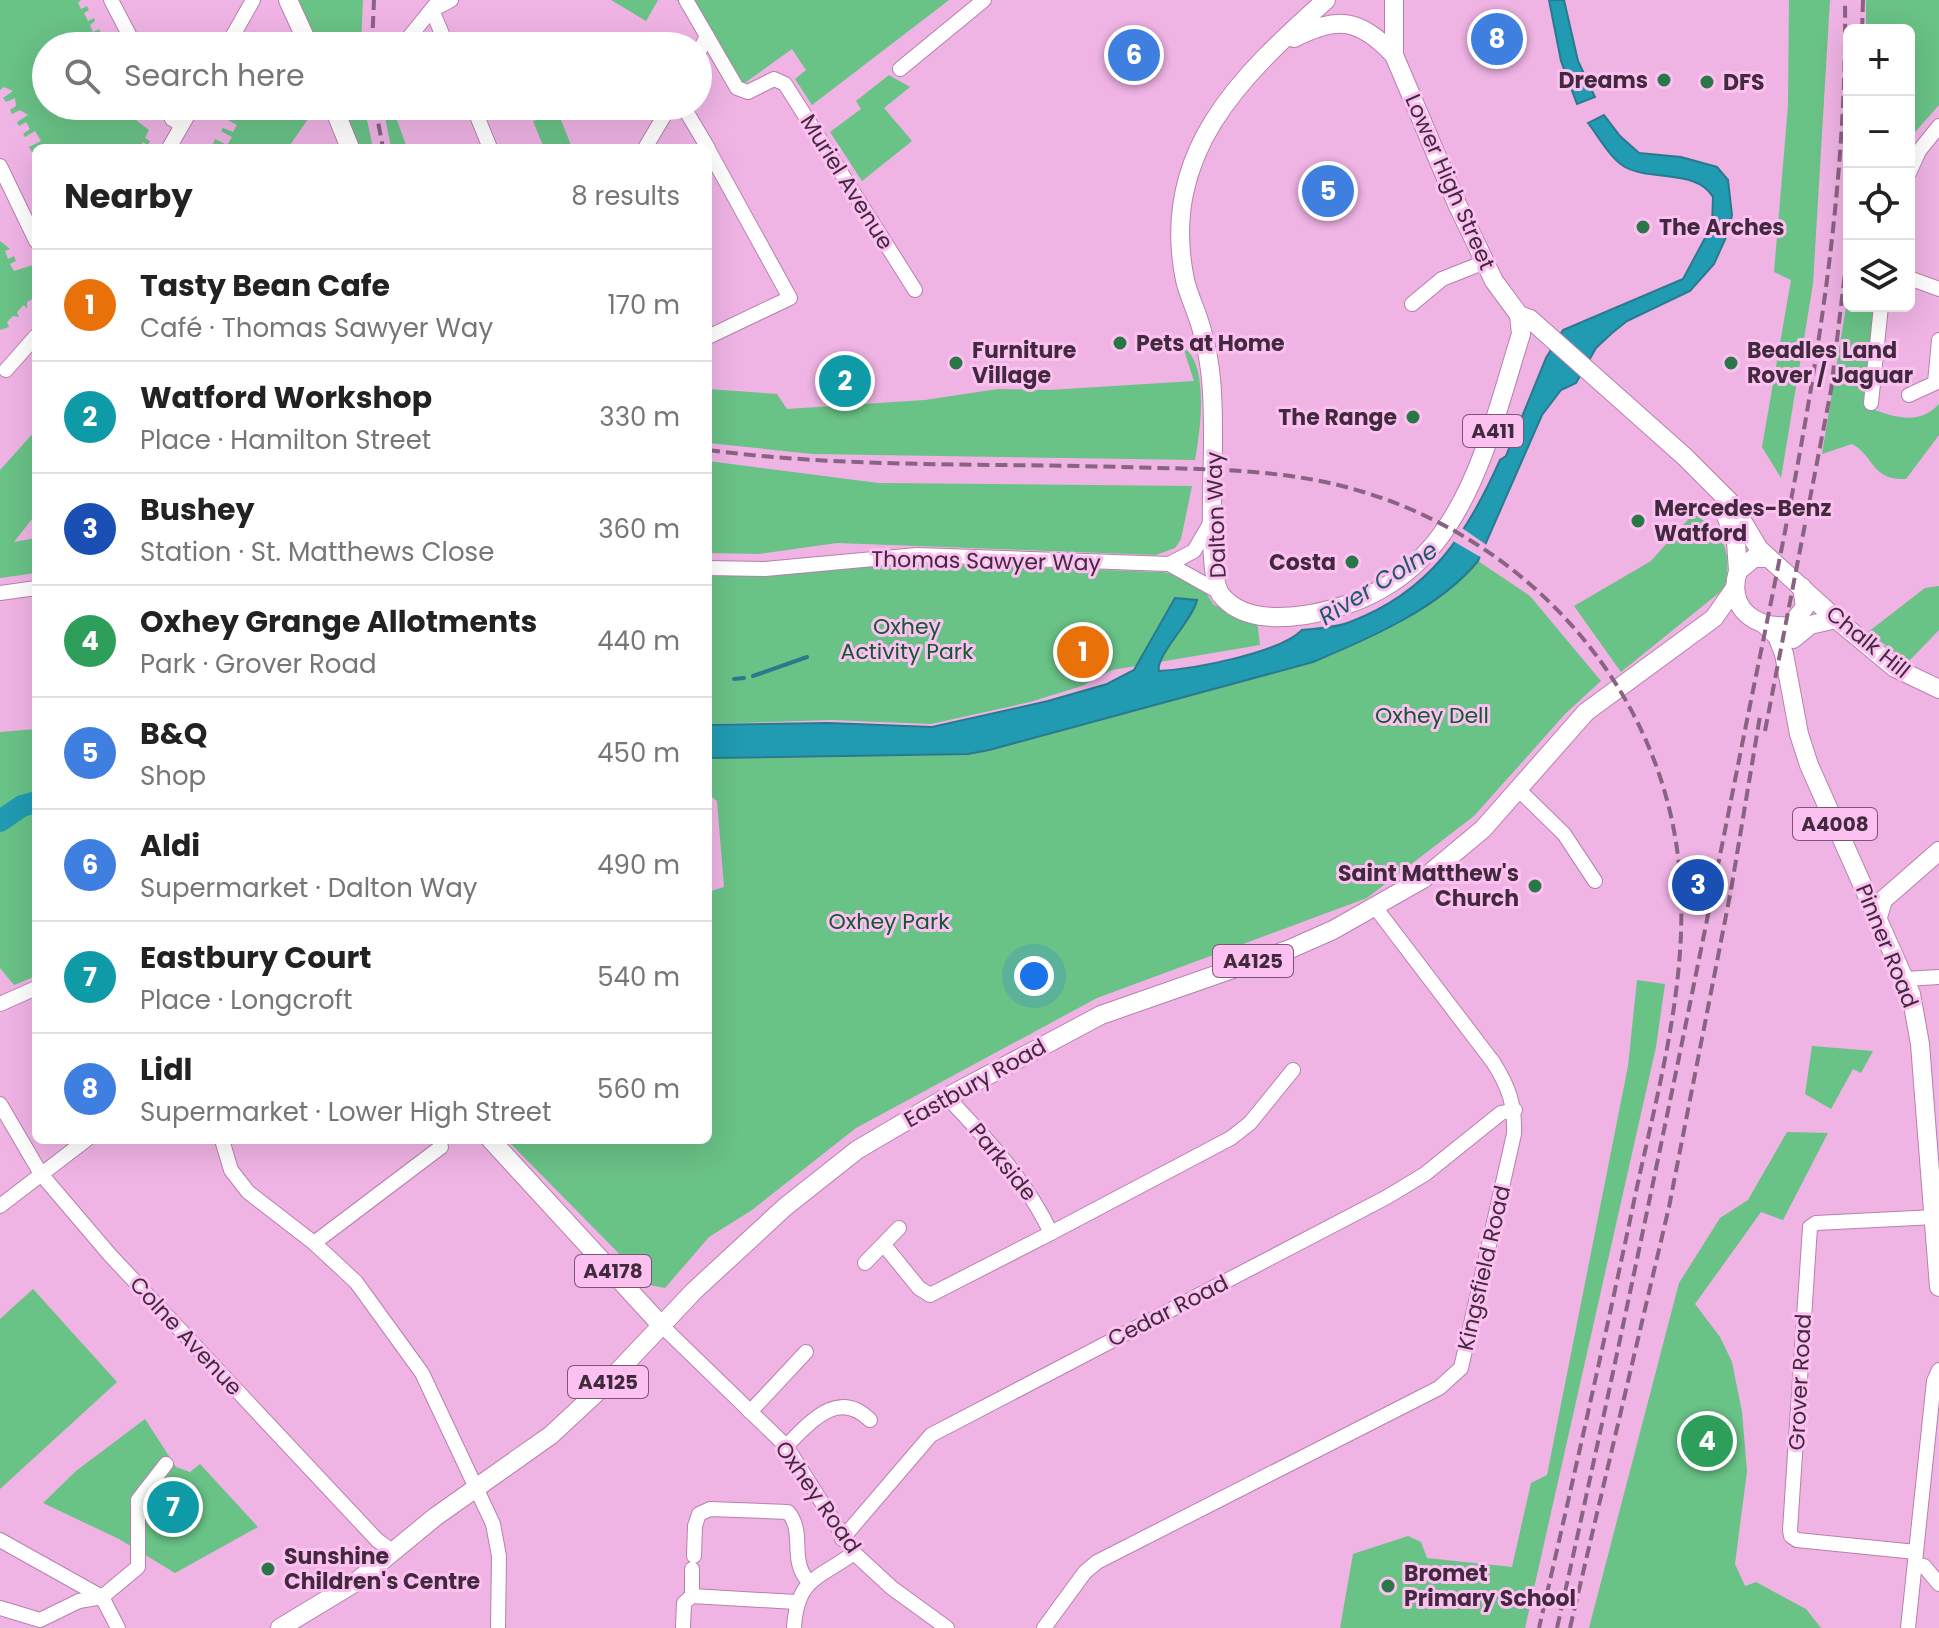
<!DOCTYPE html>
<meta charset="utf-8">
<style>
body{margin:0;font-family:Poppins,sans-serif;background:#f2f2f2;color:#222}
.controls{position:absolute;right:24px;top:24px;display:grid;overflow:hidden;border-radius:12px;box-shadow:0 8px 32px #0002}
.controls button{width:72px;height:72px;display:grid;place-items:center;padding:0;border:0;border-bottom:2px solid #e0e0e0;background:#fff;color:#222;font:40px sans-serif}
.you{position:absolute;left:1034px;top:976px;width:28px;height:28px;margin:-20px;border:6px solid #fff;border-radius:50%;background:#1a73e8;box-shadow:0 0 0 12px #1a73e833}
.badge{display:grid;place-items:center;width:52px;height:52px;border-radius:50%;background:#0f766e;color:#fff;font-size:26px;font-weight:700}
.pin{position:absolute;translate:-50% -50%;border:4px solid #fff;box-shadow:0 2px 8px #0006}
.list{margin:0;padding:0;list-style:none}
h2{display:flex;justify-content:space-between;align-items:center;height:104px;margin:0;padding:0 32px;font-size:34px}
h2 small{font-size:26px;font-weight:400;color:#767676}
.list li{display:grid;grid-template-columns:52px 1fr auto;gap:24px;align-items:center;box-sizing:border-box;height:112px;padding:0 32px;border-top:2px solid #e0e0e0}
.list b{display:block;font-size:30px;white-space:nowrap}
.list p{margin:0;font-size:26px;white-space:nowrap;color:#767676}
.list em{font-size:26px;font-style:normal;color:#767676}
.icon{flex:none;width:44px;height:44px;fill:none;stroke:currentColor;stroke-width:2;stroke-linecap:round;stroke-linejoin:round}
.map{position:relative;flex:none;width:1939px;height:1628px;overflow:hidden}
.search{position:absolute;background:#fff;box-shadow:0 8px 32px #0002;left:32px;top:32px;width:680px;height:88px;display:flex;align-items:center;gap:20px;box-sizing:border-box;padding:0 28px;border-radius:44px;color:#767676;font-size:30px}
.panel{position:absolute;background:#fff;box-shadow:0 8px 32px #0002;left:32px;top:144px;width:680px;height:1000px;border-radius:12px}
.map>svg:first-child{display:block}
</style>
<div class="map">
<svg width="1939" height="1628" viewBox="0 0 1939 1628">
<rect width="100%" height="100%" fill="#efb3e4"/>
<g fill="#69c286">
<polygon points="0,0 81,0 78,3 81,9 87,6 89,10 84,13 88,21 94,18 95,21 90,25 93,32 99,29 101,33 95,36 100,44 105,41 108,46 46,46 46,106 138,107 139,111 134,114 137,121 149,130 145,138 150,141 148,145 142,142 143,148 41,147 32,152 29,147 41,141 35,131 25,137 23,134 30,129 26,122 19,126 17,122 28,115 20,110 12,114 10,110 16,106 15,98 6,102 3,98 13,91 4,87 0,90"/>
<polygon points="298,0 363,0 361,46 318,46"/>
<polygon points="611,0 658,0 646,21"/>
<polygon points="677,0 949,0 812,105 795,79 806,70 792,49 735,90"/>
<polygon points="1789,0 1830,0 1813,284 1781,478 1762,447 1791,280 1774,272 1788,106"/>
<polygon points="1866,0 1939,0 1939,105 1909,139 1909,30 1866,30"/>
<polygon points="889,75 910,87 884,108 912,141 862,181 830,132 861,109 856,101"/>
<polygon points="238,106 308,106 310,116 288,148 221,148 213,144 215,139 227,145 232,137 221,131 223,128 233,132 237,125 228,120 230,114 235,116 241,108"/>
<polygon points="343,106 364,106 373,148 359,148"/>
<polygon points="383,106 392,106 407,148 391,148"/>
<polygon points="558,112 572,148 544,148 533,121"/>
<polygon points="0,241 10,249 5,251 8,259 14,256 16,261 10,264 14,271 36,264 36,297 27,302 27,309 24,305 17,312 19,317 13,316 7,322 9,327 0,330"/>
<path d="M1849,289V306H1874L1868,370L1869,408C1894,417 1919,426 1939,404V435L1906,479C1871,481 1874,455 1852,444L1822,454Z"/>
<path d="M1183,347C1210,364 1200,433 1195,460L813,454L708,443V389L777,394L787,409L925,400L998,389L1050,390L1194,381Z"/>
<polygon points="36,430 36,514 14,542 36,538 36,573 0,578 0,470"/>
<polygon points="708,461 878,483 1192,486 1181,539 1175,548 1156,555 837,543 759,554 708,553"/>
<path d="M1693,514C1725,531 1732,553 1725,588L1621,672L1574,606L1651,561Z"/>
<polygon points="1478,561 1530,596 1601,681 1566,713 1474,816 1367,898 1097,998 856,1128 752,1210 709,1237 665,1288 650,1285 507,1140 708,1140 708,892 724,887 717,801 708,794 708,757 968,754 989,750 1313,662 1400,622 1465,576"/>
<polygon points="867,562 1163,572 1198,581 1214,605 1257,621 1260,645 1112,670 1082,686 1030,702 931,724 831,720 708,724 708,574 749,576"/>
<polygon points="1939,586 1939,630 1908,662 1868,632 1925,588"/>
<polygon points="36,729 36,976 14,985 0,968 0,732"/>
<polygon points="1637,980 1665,984 1656,1047 1525,1628 1340,1628 1353,1554 1408,1536 1421,1542 1427,1558 1512,1567 1531,1483 1547,1475 1628,1066"/>
<polygon points="1812,1046 1873,1051 1861,1073 1853,1069 1831,1109 1805,1094"/>
<polygon points="1787,1132 1828,1133 1783,1220 1761,1212 1695,1304 1720,1337 1732,1362 1742,1412 1747,1471 1735,1564 1745,1586 1756,1582 1806,1609 1821,1628 1589,1628 1679,1283 1720,1218 1748,1200"/>
<polygon points="33,1289 117,1382 0,1489 0,1319"/>
<polygon points="145,1419 176,1467 190,1472 200,1464 258,1527 175,1573 119,1539 43,1503 76,1471"/>
</g>
<g fill="#209bb1" stroke="#2a798e" stroke-width="2">
<polygon points="1549,0 1564,0 1578,61 1595,97 1577,104 1561,61"/>
<path d="M1604,115L1620,136L1639,153L1681,157L1717,167L1728,180L1732,215L1728,233L1714,264L1690,291L1627,321L1612,333L1596,348L1576,383L1561,390L1542,415L1478,561C1440,608 1368,639 1313,662L989,750L968,754L708,758V725L829,723L932,727L1048,701L1107,684L1134,670L1175,598L1197,600C1193,620 1155,656 1159,671C1193,669 1280,653 1302,630C1317,628 1336,628 1350,622C1430,592 1467,534 1500,460L1506,456L1546,358L1563,330L1683,279L1712,225L1713,197C1697,169 1650,181 1625,167C1610,158 1599,137 1588,123Z"/>
</g>
<polygon fill="#efb3e4" points="1462,528 1488,546 1482,558 1453,541"/>
<g fill="none" stroke-linecap="round" stroke-linejoin="round">
<g stroke="#2a798e" stroke-width="4">
<polyline points="753,676 807,657"/>
<polyline points="734,679 744,678"/>
</g>
<polyline stroke="#209bb1" stroke-width="22" points="0,821 22,806 36,802"/>
<g stroke="#b880ae" stroke-width="16">
<g id="minor">
<polyline points="111,0 135,46"/>
<polyline points="686,0 737,88 748,92 774,79 785,84 915,290"/>
<polyline points="227,46 253,0"/>
<polyline points="402,46 436,4"/>
<polyline points="447,46 432,10 451,0"/>
<polyline points="698,54 707,36"/>
<polyline points="900,69 984,0"/>
<polyline points="166,106 172,119 182,125"/>
<polyline points="473,106 490,148"/>
<polyline points="683,106 708,148"/>
<polyline points="169,148 193,106"/>
<polyline points="645,148 670,106"/>
<polyline points="708,149 790,298 708,337"/>
<polyline points="0,166 36,241"/>
<polyline points="1909,173 1919,151 1939,126"/>
<polyline points="1909,278 1939,289"/>
<polyline points="1412,304 1442,279 1485,262"/>
<polyline points="6,370 36,336"/>
<polyline points="1909,395 1935,383 1939,340"/>
<polyline points="1871,403 1881,306"/>
<polyline points="1169,564 1219,592"/>
<polyline points="708,568 765,569 917,555 1169,564 1194,551 1212,520"/>
<polyline points="0,593 36,588"/>
<polyline points="1520,791 1564,834 1595,881"/>
<polyline points="1905,979 1939,977"/>
<polyline points="0,1004 36,988"/>
<polyline points="0,1104 41,1174 110,1255 377,1540 392,1551"/>
<polyline points="222,1140 231,1170 248,1192 314,1243 356,1282 422,1373 493,1524 499,1556 498,1628"/>
<polyline points="0,1206 86,1140"/>
<polyline points="1051,1233 1231,1138 1250,1123 1293,1070"/>
<polyline points="314,1243 441,1147"/>
<path d="M884,1245L919,1288L930,1295L1051,1233C1026,1180 987,1139 947,1097"/>
<polyline points="865,1263 899,1228"/>
<polyline points="661,1325 786,1446 854,1553 892,1588 947,1628"/>
<polyline points="750,1412 806,1352"/>
<path d="M786,1446C811,1422 838,1388 870,1420"/>
<polyline points="842,1539 931,1435 1387,1197 1425,1174 1501,1113 1515,1110"/>
<polyline points="0,1540 102,1597 118,1628"/>
<polyline points="1916,1552 1797,1540 1791,1536 1790,1530 1810,1227 1816,1223 1935,1217"/>
<path d="M694,1556L695,1526L699,1514L710,1509L788,1512C806,1533 788,1560 809,1582"/>
<polyline points="1915,1564 1924,1566 1939,1584"/>
<polyline points="692,1596 796,1602"/>
<polyline points="0,1608 40,1620 79,1601 102,1597 138,1567 138,1500 166,1464"/>
<polyline points="683,1628 684,1603 692,1596 692,1569"/>
<path d="M794,1628C797,1578 818,1579 854,1553"/>
<path d="M1044,1628L1085,1572L1097,1562L1439,1388L1461,1368L1514,1134C1515,1105 1509,1087 1493,1062L1375,907"/>
<polyline points="1908,1628 1934,1381 1939,1370"/>
</g>
</g>
<g stroke="#b880ae" stroke-width="20">
<g id="major">
<polyline points="288,0 309,46"/>
<path d="M1326,0C1240,77 1159,153 1185,280C1189,297 1198,314 1202,331C1212,365 1213,398 1213,433C1214,463 1206,575 1221,595C1241,620 1277,619 1305,615C1459,590 1482,459 1521,334L1519,315"/>
<polyline points="1394,0 1394,55 1457,204 1494,281 1519,315 1530,319 1685,457 1732,504 1759,549 1836,619 1895,668 1939,689"/>
<path d="M1294,38C1338,16 1359,18 1394,55"/>
<polyline points="333,106 350,148"/>
<polyline points="1723,508 1736,542 1738,571"/>
<path d="M1769,558H1754L1738,571C1726,609 1756,629 1790,626L1805,607L1802,587"/>
<polyline points="1765,625 1777,636 1784,654 1799,734 1809,765 1911,994 1920,1044 1939,1287"/>
<polyline points="1793,639 1810,625 1836,619"/>
<polyline points="1878,917 1883,900 1939,851"/>
<polyline points="491,1140 661,1325"/>
<polyline points="280,1628 356,1582 435,1517 551,1435 607,1383 694,1291 785,1207 857,1150 947,1097 1101,1015 1290,949 1333,930 1423,879 1483,829 1586,712 1714,618 1735,588"/>
</g>
</g>
<use href="#minor" stroke="#fff" stroke-width="14"/>
<use href="#major" stroke="#fff" stroke-width="18"/>
<g stroke="#896382" stroke-width="4" stroke-dasharray="12 6" stroke-linecap="butt">
<polyline points="1862,30 1863,0"/>
<polyline points="372,46 374,0"/>
<polyline points="375,106 383,148"/>
<path d="M708,450C844,468 982,463 1120,467C1188,469 1258,468 1325,482C1514,522 1666,682 1680,877C1688,981 1659,1086 1637,1187C1606,1334 1573,1481 1539,1628"/>
<polyline points="1765,731 1831,390 1849,239"/>
<path d="M1557,1628C1623,1333 1684,1037 1743,740C1792,496 1848,251 1845,0"/>
<polyline points="1570,1628 1669,1207 1731,890 1760,716"/>
</g>
</g>
<g fill="#297747" stroke="#fcc0f1" stroke-width="3">
<circle cx="1664" cy="80" r="8"/>
<circle cx="1707" cy="82" r="8"/>
<circle cx="1643" cy="227" r="8"/>
<circle cx="1120" cy="343" r="8"/>
<circle cx="956" cy="363" r="8"/>
<circle cx="1731" cy="363" r="8"/>
<circle cx="1413" cy="417" r="8"/>
<circle cx="1638" cy="521" r="8"/>
<circle cx="1352" cy="562" r="8"/>
<circle cx="1535" cy="886" r="8"/>
<circle cx="268" cy="1569" r="8"/>
<circle cx="1388" cy="1586" r="8"/>
</g>
<g text-anchor="middle" dominant-baseline="central" stroke-width="6" stroke-linejoin="round" paint-order="stroke">
<g fill="#fcc0f1" stroke="#795773" stroke-width="2">
<rect x="1463" y="415" width="60" height="32" rx="6"/>
<rect x="1793" y="808" width="84" height="32" rx="6"/>
<rect x="1213" y="945" width="80" height="32" rx="6"/>
<rect x="575" y="1255" width="76" height="32" rx="6"/>
<rect x="568" y="1366" width="80" height="32" rx="6"/>
</g>
<g font-size="20" font-weight="bold" fill="#412a3d">
<text x="1493" y="431">A411</text>
<text x="1835" y="824">A4008</text>
<text x="1253" y="961">A4125</text>
<text x="613" y="1271">A4178</text>
<text x="608" y="1382">A4125</text>
</g>
<g font-size="22" font-weight="bold" fill="#412a3d" stroke="#fcc0f1" text-anchor="start">
<text x="1648" y="80" text-anchor="end">Dreams</text>
<text x="1723" y="82">DFS</text>
<text x="1659" y="227">The Arches</text>
<text x="1136" y="343">Pets at Home</text>
<text x="972" y="350">Furniture<tspan x="972" dy="25">Village</tspan></text>
<text x="1747" y="350">Beadles Land<tspan x="1747" dy="25">Rover / Jaguar</tspan></text>
<text x="1397" y="417" text-anchor="end">The Range</text>
<text x="1654" y="508">Mercedes-Benz<tspan x="1654" dy="25">Watford</tspan></text>
<text x="1336" y="562" text-anchor="end">Costa</text>
<text x="1519" y="873" text-anchor="end">Saint Matthew's<tspan x="1519" dy="25">Church</tspan></text>
<text x="284" y="1556">Sunshine<tspan x="284" dy="25">Children's Centre</tspan></text>
<text x="1404" y="1573">Bromet<tspan x="1404" dy="25">Primary School</tspan></text>
</g>
<g font-size="22" fill="#412a3d" stroke="#fcc0f1">
<text transform="translate(847 182) rotate(58)">Muriel Avenue</text>
<text transform="translate(1450 182) rotate(66)">Lower High Street</text>
<text transform="translate(1216 515) rotate(-92)">Dalton Way</text>
<text transform="translate(986 561) rotate(1)">Thomas Sawyer Way</text>
<text transform="translate(1868 642) rotate(39)">Chalk Hill</text>
<text transform="translate(1887 946) rotate(68)">Pinner Road</text>
<text transform="translate(975 1083) rotate(-29)">Eastbury Road</text>
<text transform="translate(1003 1162) rotate(51)">Parkside</text>
<text transform="translate(1484 1268) rotate(-77)">Kingsfield Road</text>
<text transform="translate(1168 1311) rotate(-27)">Cedar Road</text>
<text transform="translate(186 1336) rotate(47)">Colne Avenue</text>
<text transform="translate(1800 1382) rotate(-87)">Grover Road</text>
<text transform="translate(818 1497) rotate(55)">Oxhey Road</text>
</g>
<g font-size="22" fill="#125930" stroke="#fcc0f1">
<text x="907" y="626">Oxhey<tspan x="907" dy="25">Activity Park</tspan></text>
<text x="1432" y="715">Oxhey Dell</text>
<text x="889" y="921">Oxhey Park</text>
</g>
<g font-size="24" font-style="italic" fill="#1d5b67" stroke="#fcc0f1">
<text transform="translate(1378 583) rotate(-32)">River Colne</text>
</g>
</g>
</svg>
<div class="controls">
<button>+</button>
<button>−</button>
<button><svg class="icon" aria-label="locate" viewBox="0 0 24 24"><circle cx="12" cy="12" r="6"/><path d="M12 2v4M12 18v4M2 12h4M18 12h4"/></svg></button>
<button><svg class="icon" aria-label="layers" viewBox="0 0 24 24"><path d="M12 4l9 5-9 5-9-5zM3 14l9 5 9-5"/></svg></button>
</div>
<div class="you"></div>
<div class="pin badge" style="left:1083px;top:652px;background:#e8710a">1</div>
<div class="pin badge" style="left:845px;top:381px;background:#0f9aa8">2</div>
<div class="pin badge" style="left:1698px;top:885px;background:#1a4fb4">3</div>
<div class="pin badge" style="left:1707px;top:1441px;background:#2e9e5b">4</div>
<div class="pin badge" style="left:1328px;top:191px;background:#3f7fe0">5</div>
<div class="pin badge" style="left:1134px;top:55px;background:#3f7fe0">6</div>
<div class="pin badge" style="left:173px;top:1507px;background:#0f9aa8">7</div>
<div class="pin badge" style="left:1497px;top:39px;background:#3f7fe0">8</div>
<div class="search"><svg class="icon" aria-label="search" viewBox="0 0 24 24"><circle cx="10" cy="10" r="6"/><path d="M15 15l6 6"/></svg>Search here</div>
<section class="panel">
<h2>Nearby<small>8 results</small></h2>
<ul class="list">
<li><span class="badge" style="background:#e8710a">1</span><div><b>Tasty Bean Cafe</b><p>Café · Thomas Sawyer Way</p></div><em>170 m</em></li>
<li><span class="badge" style="background:#0f9aa8">2</span><div><b>Watford Workshop</b><p>Place · Hamilton Street</p></div><em>330 m</em></li>
<li><span class="badge" style="background:#1a4fb4">3</span><div><b>Bushey</b><p>Station · St. Matthews Close</p></div><em>360 m</em></li>
<li><span class="badge" style="background:#2e9e5b">4</span><div><b>Oxhey Grange Allotments</b><p>Park · Grover Road</p></div><em>440 m</em></li>
<li><span class="badge" style="background:#3f7fe0">5</span><div><b>B&amp;Q</b><p>Shop</p></div><em>450 m</em></li>
<li><span class="badge" style="background:#3f7fe0">6</span><div><b>Aldi</b><p>Supermarket · Dalton Way</p></div><em>490 m</em></li>
<li><span class="badge" style="background:#0f9aa8">7</span><div><b>Eastbury Court</b><p>Place · Longcroft</p></div><em>540 m</em></li>
<li><span class="badge" style="background:#3f7fe0">8</span><div><b>Lidl</b><p>Supermarket · Lower High Street</p></div><em>560 m</em></li>
</ul>
</section>
</div>
